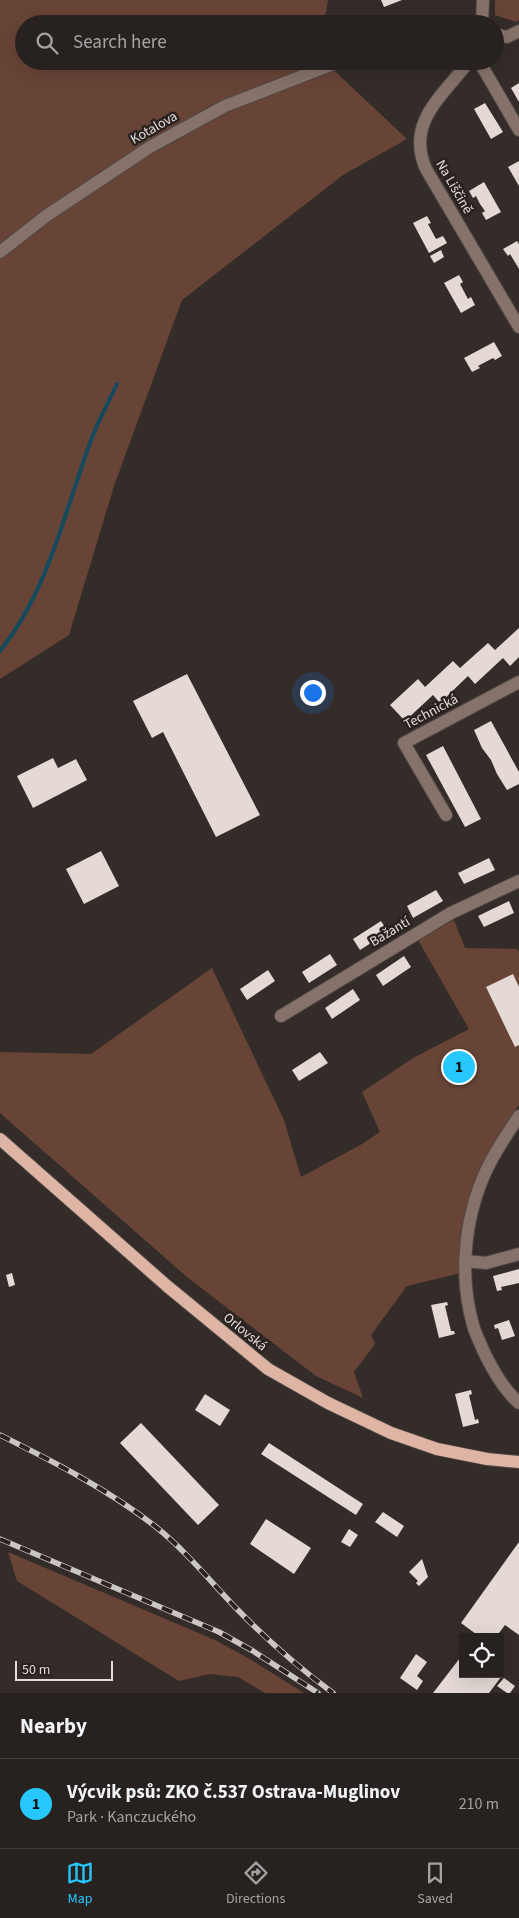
<!DOCTYPE html>
<meta charset="utf-8">
<style>
body{margin:0;font-family:"Source Sans 3",sans-serif;background:#2f2928;color:#f1f3f6}
.controls{position:absolute;right:15px;bottom:15px;display:grid;overflow:hidden;border-radius:0px;box-shadow:0 5px 20px #0002}
.controls button{width:45px;height:45px;display:grid;place-items:center;padding:0;border:0;border-bottom:1px solid #433e3d;background:#27211f;color:#f1f3f6;font:25px sans-serif}
.scale{position:absolute;left:15px;bottom:12px;width:98px;box-sizing:border-box;padding-left:5px;border:2px solid #e1dcda;border-top:0;font-size:14px;line-height:18px;white-space:nowrap;color:#e1dcda;-webkit-text-stroke:4px #2a221f;paint-order:stroke}
.you{position:absolute;left:312px;top:692px;width:18px;height:18px;margin:-12px;border:4px solid #fff;border-radius:50%;background:#1a73e8;box-shadow:0 0 0 8px #1a73e833}
.badge{display:grid;place-items:center;width:32px;height:32px;border-radius:50%;background:#27c8ff;color:#111;font-size:16px;font-weight:700}
.pin{position:absolute;translate:-50% -50%;border:2px solid #fff;box-shadow:0 1px 5px #0006}
.list{margin:0;padding:0;list-style:none}
h2{display:flex;justify-content:space-between;align-items:center;height:65px;margin:0;padding:0 20px;font-size:21px}
h2 small{font-size:16px;font-weight:400;color:#a4a3a4}
.list li{display:grid;grid-template-columns:32px 1fr auto;gap:15px;align-items:center;box-sizing:border-box;height:90px;padding:0 20px;border-top:1px solid #433e3d}
.list b{display:block;font-size:19px;white-space:nowrap}
.list p{margin:0;font-size:16px;white-space:nowrap;color:#a4a3a4}
.list em{font-size:16px;font-style:normal;color:#a4a3a4}
.icon{flex:none;width:28px;height:28px;fill:none;stroke:currentColor;stroke-width:2;stroke-linecap:round;stroke-linejoin:round}
.map{position:relative;flex:none;width:519px;height:1693px;overflow:hidden}
.search{position:absolute;background:#27211f;box-shadow:0 5px 20px #0002;left:15px;right:15px;top:15px;height:55px;display:flex;align-items:center;gap:12px;box-sizing:border-box;padding:0 18px;border-radius:28px;color:#a4a3a4;font-size:19px}
.sheet{height:155px;background:#27211f}
nav{display:flex;justify-content:space-around;align-items:center;box-sizing:border-box;height:70px;border-top:1px solid #433e3d;background:#27211f;font-size:14px;color:#a4a3a4}
nav a{display:grid;justify-items:center;gap:2px}
nav .on{color:#27c8ff}
.map>svg:first-child{display:block}
</style>
<div class="map">
<svg width="519" height="1693" viewBox="0 0 519 1693">
<rect width="100%" height="100%" fill="#342c29"/>
<g fill="#684436">
<polygon points="0,0 328,0 324,24 24,24 24,61 324,61 407,139 343,175 182,300 114,486 69,635 0,679"/>
<polygon points="495,0 519,0 519,20 516,22 495,15"/>
<polygon points="454,920 465,948 517,949 519,952 519,1105 509,1119 478,1174 461,1273 407,1286 371,1335 375,1344 354,1372 363,1398 316,1376 187,1277 0,1113 0,1052 91,1054 212,968 284,1120 301,1177 362,1144 380,1132 362,1092 413,1058 469,1029 418,940"/>
<polygon points="8,1552 215,1640 248,1658 304,1693 265,1693 238,1677 210,1674 179,1681 17,1581"/>
</g>
<g fill="none" stroke-linecap="round" stroke-linejoin="round">
<path stroke="#15495d" stroke-width="4" d="M0,651C48,591 64,514 90,443C97,423 108,403 117,384"/>
</g>
<g fill="#e4d9d5">
<polygon points="381,0 402,0 384,7"/>
<polygon points="519,83 519,102 511,88"/>
<polygon points="485,103 503,132 491,139 474,109"/>
<polygon points="519,161 519,186 508,167"/>
<polygon points="484,182 501,212 486,220 482,213 485,211 480,204 476,196 473,198 469,191"/>
<polygon points="427,216 431,223 428,224 436,239 443,236 447,243 429,253 413,223"/>
<polygon points="517,241 519,244 519,269 510,254 508,256 503,249"/>
<polygon points="441,250 444,257 434,263 430,256"/>
<polygon points="459,275 463,282 460,284 468,299 471,297 475,305 461,313 444,283"/>
<polygon points="494,342 502,356 495,360 493,358 478,366 480,368 472,372 464,358"/>
<polygon points="519,628 519,657 510,666 503,658 475,684 468,676 440,703 433,695 405,721 390,705 418,679 425,687 453,661 460,668 488,643 495,650"/>
<polygon points="187,674 260,815 216,837 163,732 152,738 133,701"/>
<polygon points="491,721 519,772 519,784 507,790 497,774 491,760 482,748 474,730"/>
<polygon points="443,746 481,819 465,827 426,755"/>
<polygon points="53,758 58,768 76,759 87,780 33,808 17,776"/>
<polygon points="101,851 119,886 84,904 66,869"/>
<polygon points="489,858 495,870 464,884 458,873"/>
<polygon points="436,890 443,901 413,918 407,906"/>
<polygon points="509,901 514,913 484,927 478,916"/>
<polygon points="381,921 388,932 360,950 353,939"/>
<polygon points="330,954 337,965 309,983 302,972"/>
<polygon points="404,956 411,967 383,986 376,975"/>
<polygon points="268,970 275,981 247,1000 240,989"/>
<polygon points="513,974 519,987 519,1045 515,1047 486,987"/>
<polygon points="353,989 360,1000 332,1019 325,1008"/>
<polygon points="320,1052 328,1063 299,1081 292,1070"/>
<polygon points="519,1269 519,1283 501,1287 502,1290 497,1291 493,1276"/>
<polygon points="12,1273 15,1285 9,1287 6,1275"/>
<polygon points="447,1302 448,1305 445,1306 451,1331 454,1331 455,1334 439,1338 431,1305"/>
<polygon points="509,1320 515,1336 502,1340 498,1328 495,1329 494,1325"/>
<polygon points="471,1390 472,1394 469,1395 475,1420 478,1419 479,1423 463,1427 455,1394"/>
<polygon points="205,1394 230,1410 220,1426 195,1410"/>
<polygon points="141,1423 219,1505 198,1525 120,1443"/>
<polygon points="269,1443 363,1504 356,1515 261,1454"/>
<polygon points="383,1512 404,1526 397,1537 375,1522"/>
<polygon points="266,1519 311,1548 294,1574 250,1544"/>
<polygon points="349,1529 358,1535 350,1547 341,1542"/>
<polygon points="519,1542 519,1635 505,1625 496,1637 480,1637 461,1623"/>
<polygon points="422,1559 428,1577 419,1586 416,1583 418,1581 409,1572"/>
<polygon points="416,1654 427,1662 417,1676 423,1681 417,1690 400,1678"/>
<polygon points="463,1654 463,1674 498,1674 501,1677 489,1693 433,1693"/>
<polygon points="504,1678 515,1686 510,1693 507,1693 497,1686"/>
</g>
<g fill="none" stroke-linecap="round" stroke-linejoin="round">
<g stroke="#504845" stroke-width="14">
<g id="minor">
<polyline points="439,24 445,22 455,24"/>
<polyline points="482,24 483,0"/>
<polyline points="495,34 507,37 519,31"/>
<path d="M469,61C444,95 405,122 426,169L519,327"/>
<polyline points="479,61 519,130"/>
<polyline points="0,252 46,216 150,147 225,106 341,61"/>
<polyline points="446,815 404,743 519,682"/>
<polyline points="281,1016 451,913 519,881"/>
<path d="M519,1116C509,1131 499,1146 491,1161C465,1210 458,1272 473,1325C475,1333 480,1342 483,1350C492,1369 503,1389 519,1403"/>
<polyline points="465,1261 486,1263 519,1254"/>
</g>
</g>
<g stroke="#504845" stroke-width="14">
<polyline id="major" points="0,1139 167,1286 268,1369 328,1403 391,1433 437,1449 487,1459 519,1462"/>
</g>
<use href="#minor" stroke="#86726a" stroke-width="12"/>
<use href="#major" stroke="#deb5a5" stroke-width="12"/>
<g stroke="#cbc6c4" stroke-width="5.5">
<g id="rail">
<path d="M0,1435C54,1462 109,1490 156,1527C186,1551 210,1581 236,1608C266,1639 298,1667 333,1693"/>
<polyline points="0,1539 219,1632 253,1651 318,1693"/>
</g>
</g>
<use href="#rail" stroke="#2a221f" stroke-width="4" stroke-dasharray="11" stroke-linecap="butt"/>
</g>
<g text-anchor="middle" dominant-baseline="central" stroke-width="5" stroke-linejoin="round" paint-order="stroke">
<g font-size="14" fill="#e1dcda" stroke="#2a221f">
<text transform="translate(154 128) rotate(-30)">Kotalova</text>
<text transform="translate(454 187) rotate(60)">Na Liščině</text>
<text transform="translate(431 712) rotate(-28)">Technická</text>
<text transform="translate(390 932) rotate(-31)">Bažantí</text>
<text transform="translate(245 1332) rotate(39)">Orlovská</text>
</g>
</g>
</svg>
<div class="controls">
<button><svg class="icon" aria-label="locate" viewBox="0 0 24 24"><circle cx="12" cy="12" r="6"/><path d="M12 2v4M12 18v4M2 12h4M18 12h4"/></svg></button>
</div>
<div class="scale">50 m</div>
<div class="you"></div>
<div class="pin badge" style="left:459px;top:1067px">1</div>
<div class="search"><svg class="icon" aria-label="search" viewBox="0 0 24 24"><circle cx="10" cy="10" r="6"/><path d="M15 15l6 6"/></svg>Search here</div>
</div>
<section class="sheet">
<h2>Nearby<small></small></h2>
<ul class="list">
<li><span class="badge">1</span><div><b>Výcvik psů: ZKO č.537 Ostrava-Muglinov</b><p>Park · Kanczuckého</p></div><em>210 m</em></li>
</ul>
</section>
<nav>
<a class="on"><svg class="icon" aria-label="map" viewBox="0 0 24 24"><path d="M3 6l6-2 6 2 6-2v14l-6 2-6-2-6 2zM9 4v14M15 6v14"/></svg>Map</a>
<a><svg class="icon" aria-label="directions" viewBox="0 0 24 24"><path d="M12 3l9 9-9 9-9-9zM9 14v-3h6M13 9l2 2-2 2"/></svg>Directions</a>
<a><svg class="icon" aria-label="saved" viewBox="0 0 24 24"><path d="M7 4h10v16l-5-4-5 4z"/></svg>Saved</a>
</nav>
